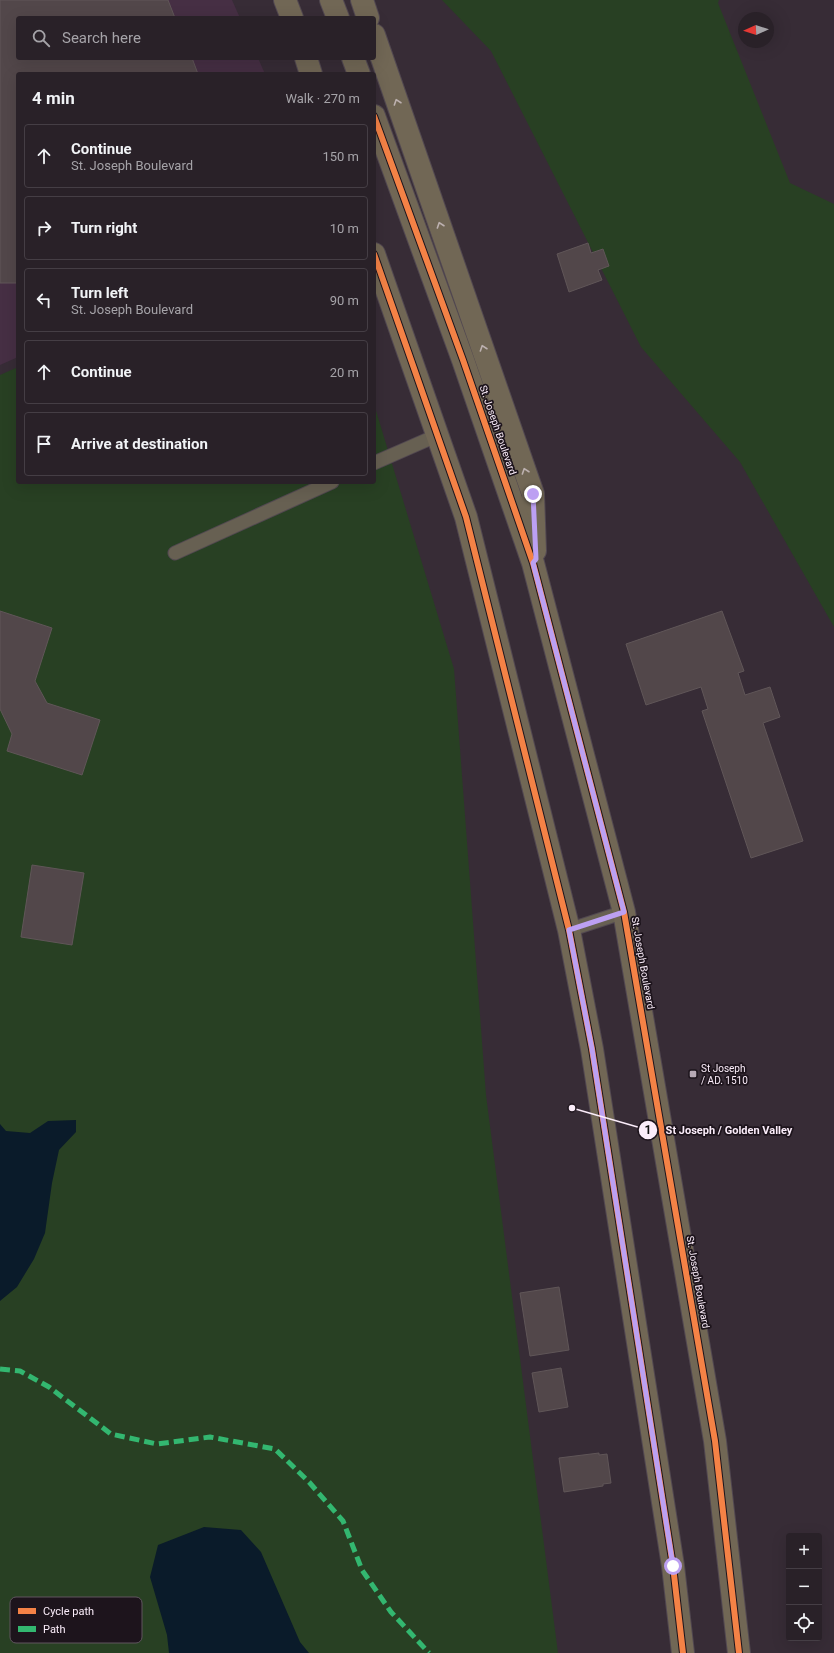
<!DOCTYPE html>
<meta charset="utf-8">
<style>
body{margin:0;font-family:Roboto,sans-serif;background:#352e34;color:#f1f3f6}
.controls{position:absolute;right:12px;bottom:12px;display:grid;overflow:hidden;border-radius:4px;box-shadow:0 4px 16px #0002}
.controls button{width:36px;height:36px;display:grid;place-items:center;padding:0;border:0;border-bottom:1px solid #453e45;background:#292128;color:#f1f3f6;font:20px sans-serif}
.compass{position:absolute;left:738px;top:12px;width:36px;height:36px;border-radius:50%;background:#292128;box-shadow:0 4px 16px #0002;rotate:267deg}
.stop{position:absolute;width:12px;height:12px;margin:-9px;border:3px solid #bca0f2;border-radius:50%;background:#fff}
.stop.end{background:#bca0f2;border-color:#fff;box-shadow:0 1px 4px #0008}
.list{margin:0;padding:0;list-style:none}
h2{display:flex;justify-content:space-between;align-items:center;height:52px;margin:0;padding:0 16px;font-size:17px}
h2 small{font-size:13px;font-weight:400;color:#a5a3a8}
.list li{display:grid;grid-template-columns:26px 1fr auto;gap:12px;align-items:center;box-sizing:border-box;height:64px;margin:0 8px 8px;padding:0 8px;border:1px solid #453e45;border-radius:4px}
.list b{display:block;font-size:15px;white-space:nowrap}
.list p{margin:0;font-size:13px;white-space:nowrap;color:#a5a3a8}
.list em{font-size:13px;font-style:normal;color:#a5a3a8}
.icon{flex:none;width:22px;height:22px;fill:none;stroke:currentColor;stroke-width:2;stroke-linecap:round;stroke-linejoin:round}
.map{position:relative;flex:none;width:834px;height:1653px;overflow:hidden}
.search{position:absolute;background:#292128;box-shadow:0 4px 16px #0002;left:16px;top:16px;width:360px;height:44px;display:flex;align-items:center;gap:10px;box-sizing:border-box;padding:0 14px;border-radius:4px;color:#a5a3a8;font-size:15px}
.panel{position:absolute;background:#292128;box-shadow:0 4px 16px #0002;left:16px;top:72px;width:360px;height:412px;border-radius:4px}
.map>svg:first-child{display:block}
</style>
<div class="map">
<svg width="834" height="1653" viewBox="0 0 834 1653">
<rect width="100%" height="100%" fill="#372c36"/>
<polygon fill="#462f44" points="0,0 232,0 240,18 18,18 18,58 258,58 265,74 18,74 18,357 0,365"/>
<g fill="#284023">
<polygon points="442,0 719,0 718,3 790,183 834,204 834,627 740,462 641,347 491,51"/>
<polygon points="18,367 18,482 374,482 374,404 454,669 486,1095 558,1653 0,1653 0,375"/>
</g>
<g fill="#0a1b2a">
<polygon points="76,1120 76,1132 59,1150 52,1183 45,1233 34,1259 17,1287 0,1301 0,1124 6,1131 30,1133 48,1121"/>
<polygon points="204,1527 241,1530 261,1552 300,1642 309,1653 169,1653 167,1635 150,1577 158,1545"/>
</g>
<g fill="#52474a" stroke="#605658">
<polygon points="0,0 168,0 175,18 18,18 18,58 192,58 198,74 18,74 18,283 0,283"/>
<polygon points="588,243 591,253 603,249 609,266 598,270 602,280 569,292 557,254"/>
<polygon points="0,611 52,628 35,681 47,703 100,720 82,775 7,751 12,734 0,709"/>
<polygon points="722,611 744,671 738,673 745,695 770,687 780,717 763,723 803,841 751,858 702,711 708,709 701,687 646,705 626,644"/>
<polygon points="32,865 84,873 72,945 21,937"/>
<polygon points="559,1287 569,1350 530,1356 520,1293"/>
<polygon points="561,1368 568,1407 539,1412 532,1373"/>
<polygon points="599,1453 599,1455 607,1454 611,1483 603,1484 603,1486 564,1492 559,1458"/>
</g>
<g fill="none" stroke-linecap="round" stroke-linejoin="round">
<g stroke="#524851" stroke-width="15">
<g id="lane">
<polyline points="374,463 438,435"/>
<polyline points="175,553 332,482"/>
<polyline points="569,930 624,912"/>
</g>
</g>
<g stroke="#524851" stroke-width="24">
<g id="primary">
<polyline points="285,0 292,18"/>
<polyline points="331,0 338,18"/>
<polyline points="362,0 368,18"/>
<polyline points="374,35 533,494 535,551"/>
<polyline points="306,58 311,74"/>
<polyline points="353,58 359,74"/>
<polyline points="374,116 463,360 533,563 624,912 715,1441 739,1653"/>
<polyline points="374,254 466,517 569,930 592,1049 673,1566 683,1653"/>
</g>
</g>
<use href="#lane" stroke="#676052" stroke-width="13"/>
<use href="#primary" stroke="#716755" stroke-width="22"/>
<polyline stroke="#33b770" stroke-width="5" stroke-dasharray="10 5" stroke-linecap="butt" points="0,1369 20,1371 49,1387 111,1434 157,1444 210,1437 275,1449 309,1482 343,1521 362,1570 391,1612 429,1653"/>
<g stroke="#1d141c" stroke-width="8">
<g id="cycleway">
<polyline points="374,116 463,360 533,563 624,912 715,1441 739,1653"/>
<polyline points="374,254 466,517 569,930 592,1049 673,1566 683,1653"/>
</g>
</g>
<use href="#cycleway" stroke="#f48246" stroke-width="6"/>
</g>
<defs><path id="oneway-chevron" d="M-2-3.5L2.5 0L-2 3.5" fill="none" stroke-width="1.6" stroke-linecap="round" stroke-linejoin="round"/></defs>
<g stroke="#bdb1b0">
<use href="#oneway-chevron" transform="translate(397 102) rotate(-109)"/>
<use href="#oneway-chevron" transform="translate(440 225) rotate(-109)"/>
<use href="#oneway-chevron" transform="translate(483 348) rotate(-109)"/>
<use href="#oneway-chevron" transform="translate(525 471) rotate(-109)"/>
</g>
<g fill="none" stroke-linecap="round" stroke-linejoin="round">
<polyline stroke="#bca0f2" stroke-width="5" points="533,494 536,559 533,563 624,912 569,930 592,1049 673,1566"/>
</g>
<rect fill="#b6a9b5" stroke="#1d141c" stroke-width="1.5" x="689" y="1070" width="8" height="8" rx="2"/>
<g text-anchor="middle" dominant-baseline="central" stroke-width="3.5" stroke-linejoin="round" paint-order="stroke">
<g font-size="10" fill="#fbedfa" stroke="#1d141c">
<text transform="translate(498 430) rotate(71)">St. Joseph Boulevard</text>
<text transform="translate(643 963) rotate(80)">St. Joseph Boulevard</text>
<text transform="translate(698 1282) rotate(80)">St. Joseph Boulevard</text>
</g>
<g font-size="10" fill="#fbedfa" stroke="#1d141c" text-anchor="start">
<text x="701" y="1068">St Joseph<tspan x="701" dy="12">/ AD. 1510</tspan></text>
</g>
</g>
<rect x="10" y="1597" width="132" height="46" rx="6" fill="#1d141c" stroke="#60555f" stroke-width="1"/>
<rect x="18" y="1608" width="18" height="6" fill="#f48246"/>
<rect x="18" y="1626" width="18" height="6" fill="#33b770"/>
<g font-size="11" fill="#fbedfa">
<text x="43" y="1615">Cycle path</text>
<text x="43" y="1633">Path</text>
</g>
<path fill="none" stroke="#fbedfa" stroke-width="1.5" d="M572 1108L648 1130"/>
<g fill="#fbedfa" stroke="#1d141c" stroke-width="1.5">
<circle cx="572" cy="1108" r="4"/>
<circle cx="648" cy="1130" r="10"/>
</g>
<g font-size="12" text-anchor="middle" font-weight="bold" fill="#111">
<text x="648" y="1134">1</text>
</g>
<g font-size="11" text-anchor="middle" font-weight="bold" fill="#fbedfa" stroke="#1d141c" stroke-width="3.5" stroke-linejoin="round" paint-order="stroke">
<text x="729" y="1134">St Joseph / Golden Valley</text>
</g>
</svg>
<div class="controls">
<button>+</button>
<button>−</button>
<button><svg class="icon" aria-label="locate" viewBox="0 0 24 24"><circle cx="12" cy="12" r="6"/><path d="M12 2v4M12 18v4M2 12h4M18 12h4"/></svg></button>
</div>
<svg class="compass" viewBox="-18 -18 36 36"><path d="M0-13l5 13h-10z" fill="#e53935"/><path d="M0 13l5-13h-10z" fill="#a5a3a8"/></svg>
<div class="stop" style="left:673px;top:1566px"></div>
<div class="stop end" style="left:533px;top:494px"></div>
<div class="search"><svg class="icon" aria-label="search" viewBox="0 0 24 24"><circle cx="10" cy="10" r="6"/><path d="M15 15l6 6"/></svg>Search here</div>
<section class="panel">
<h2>4 min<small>Walk · 270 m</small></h2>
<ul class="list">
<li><svg class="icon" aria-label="ahead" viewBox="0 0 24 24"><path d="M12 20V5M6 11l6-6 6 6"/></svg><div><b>Continue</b><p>St. Joseph Boulevard</p></div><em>150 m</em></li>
<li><svg class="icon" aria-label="right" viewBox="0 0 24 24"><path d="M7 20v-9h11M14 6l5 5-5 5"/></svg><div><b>Turn right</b></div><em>10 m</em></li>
<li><svg class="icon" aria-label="left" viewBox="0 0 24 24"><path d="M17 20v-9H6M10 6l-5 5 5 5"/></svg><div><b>Turn left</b><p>St. Joseph Boulevard</p></div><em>90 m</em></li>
<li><svg class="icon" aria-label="ahead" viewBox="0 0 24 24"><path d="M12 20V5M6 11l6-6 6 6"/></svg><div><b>Continue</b></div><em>20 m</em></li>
<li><svg class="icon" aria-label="arrive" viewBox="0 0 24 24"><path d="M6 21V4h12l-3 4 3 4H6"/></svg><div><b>Arrive at destination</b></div></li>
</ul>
</section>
</div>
